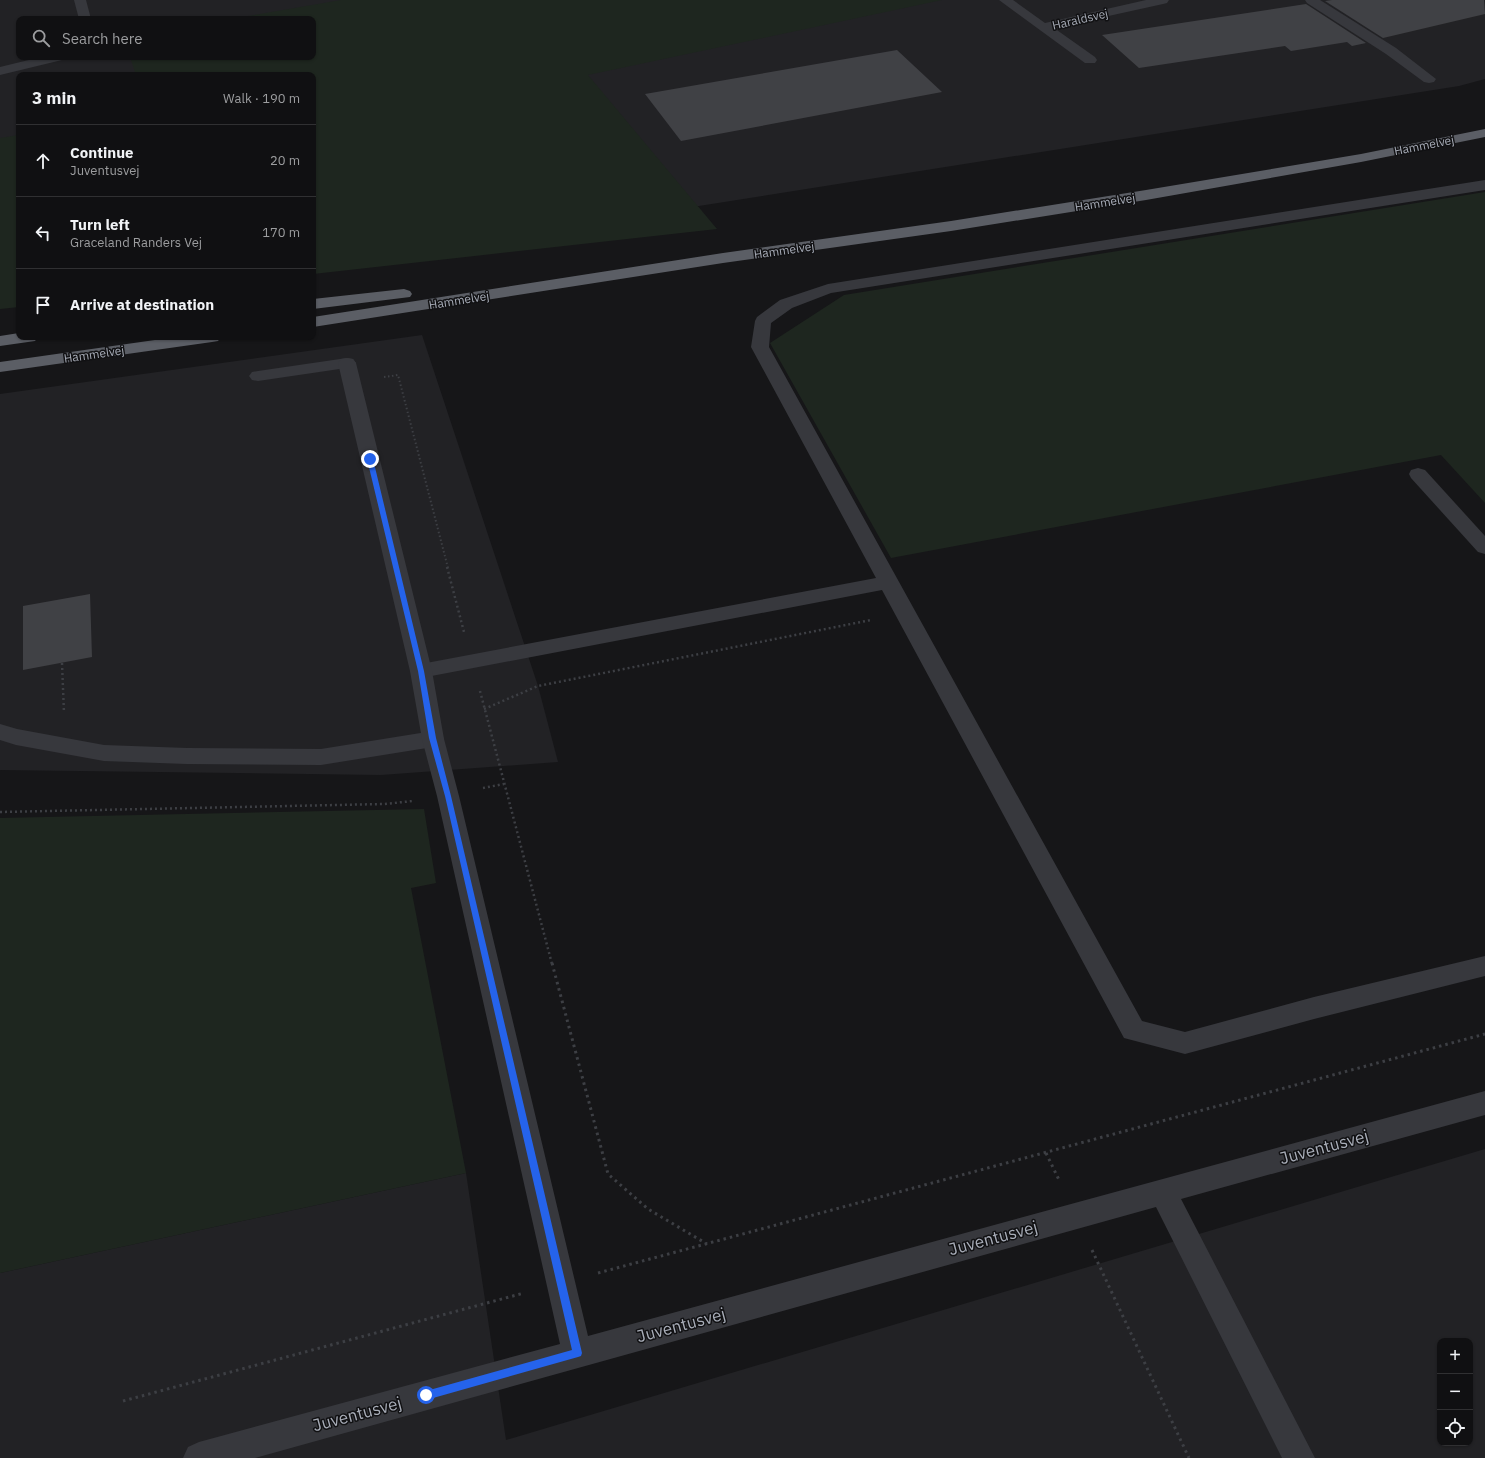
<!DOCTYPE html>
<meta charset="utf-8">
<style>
body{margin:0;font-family:"IBM Plex Sans",sans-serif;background:#1e1e20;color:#f1f3f6}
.controls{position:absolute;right:12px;bottom:12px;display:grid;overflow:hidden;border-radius:8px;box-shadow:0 1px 3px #0004}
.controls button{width:36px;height:36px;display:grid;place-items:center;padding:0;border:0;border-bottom:1px solid #303032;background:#101012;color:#f1f3f6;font:20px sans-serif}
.stop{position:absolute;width:12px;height:12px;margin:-9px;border:3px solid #2563eb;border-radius:50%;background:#fff}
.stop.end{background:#2563eb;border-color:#fff;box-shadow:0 1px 4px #0008}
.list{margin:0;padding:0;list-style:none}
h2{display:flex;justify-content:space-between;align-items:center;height:52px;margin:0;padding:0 16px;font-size:17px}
h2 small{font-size:13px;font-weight:400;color:#9c9d9f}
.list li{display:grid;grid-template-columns:26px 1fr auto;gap:12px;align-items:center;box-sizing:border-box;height:72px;padding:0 16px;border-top:1px solid #303032}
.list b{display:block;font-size:15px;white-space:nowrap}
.list p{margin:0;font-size:13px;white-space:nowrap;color:#9c9d9f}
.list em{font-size:13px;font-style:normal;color:#9c9d9f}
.icon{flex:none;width:22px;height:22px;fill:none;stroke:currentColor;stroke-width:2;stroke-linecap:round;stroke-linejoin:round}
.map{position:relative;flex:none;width:1485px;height:1458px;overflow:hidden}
.search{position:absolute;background:#101012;box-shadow:0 1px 3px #0004;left:16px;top:16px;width:300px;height:44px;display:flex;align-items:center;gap:10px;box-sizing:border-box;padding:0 14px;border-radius:8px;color:#9c9d9f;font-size:15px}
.panel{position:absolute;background:#101012;box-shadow:0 1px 3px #0004;left:16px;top:72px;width:300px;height:268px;border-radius:8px}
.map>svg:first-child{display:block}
</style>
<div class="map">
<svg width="1485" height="1458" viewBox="0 0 1485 1458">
<rect width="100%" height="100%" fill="#161618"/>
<g fill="#222225" fill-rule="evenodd">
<path d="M0,0H1485V79L1459,86L407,252L313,75H19V297L0,299ZM19,19H313V57H19Z"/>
<polygon points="422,335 538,686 558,762 381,775 0,770 0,394"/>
<path d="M1485,1149V1458H0V1273L466,1173L506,1440ZM1440,1341H1470V1443H1440Z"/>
</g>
<g fill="#1e261f">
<polygon points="341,0 942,0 588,75 717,229 313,274 313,75 136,75 130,57 313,57 313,19 231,19"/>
<polygon points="19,135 19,307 0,309 0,138"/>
<polygon points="1485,192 1485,503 1441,455 891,558 770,343 844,295"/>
<polygon points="424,809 436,883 411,888 466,1173 0,1273 0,818"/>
</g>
<g fill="#404145">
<polygon points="1332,0 1484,0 1485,14 1383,38 1325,1"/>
<polygon points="1306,4 1366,43 1352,46 1347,42 1291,51 1285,46 1139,68 1102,35"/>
<polygon points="897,50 942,92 681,141 645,94"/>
<polygon points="90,594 92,657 23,670 23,606"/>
</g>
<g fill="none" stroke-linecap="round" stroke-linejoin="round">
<polyline stroke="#3d3f44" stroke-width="2" stroke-dasharray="1.5 2.5" stroke-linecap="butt" points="384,377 398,375 448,568"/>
<g stroke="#3d3f44" stroke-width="2.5" stroke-dasharray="2 3" stroke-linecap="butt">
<polyline points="447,567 464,632"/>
<polyline points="62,663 64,713"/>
<polyline points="480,691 552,964"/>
<polyline points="484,709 538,686 871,620"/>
<polyline points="483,788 504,784"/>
<polyline points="0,812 384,804 413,801"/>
</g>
<g stroke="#3d3f44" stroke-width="3" stroke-dasharray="2.5 4" stroke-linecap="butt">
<polyline points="552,963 608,1174 648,1209 707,1244"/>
<polyline points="1046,1153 1060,1182"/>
<polyline points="1092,1250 1189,1458"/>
<polyline points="598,1273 1485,1034"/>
<polyline points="123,1401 524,1293"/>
</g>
<g fill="#37383d" fill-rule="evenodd">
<polygon points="74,0 86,0 91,19 79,19"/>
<polygon points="1305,0 1320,0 1396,48 1436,79 1434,82 1429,83 1424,82 1386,54 1307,3"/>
<polygon points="41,57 64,57 62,60 0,75 0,67"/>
<polygon points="1485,180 1485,190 831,293 792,308 771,323 769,347 1142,1021 1185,1032 1314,997 1485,956 1485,976 1314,1019 1185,1054 1124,1038 882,590 421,678 413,676 410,671 413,666 421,664 876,578 751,347 755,321 757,317 780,300 828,284"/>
<polygon points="347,358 353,359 356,363 353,367 258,381 252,380 249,376 252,372 258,371"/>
<polygon points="0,724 17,729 104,745 187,748 321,749 433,731 441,733 444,739 441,745 433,747 321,765 187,764 104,761 16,745 0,740"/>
</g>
<g fill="#37383d" fill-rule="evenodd">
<polygon points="999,0 1013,0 1045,23 1146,0 1169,0 1167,3 1163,4 1054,28 1095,57 1097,60 1095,63 1085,63"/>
<polygon points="347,358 353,359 356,363 432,671 444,739 459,796 588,1336 1485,1091 1485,1115 1181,1199 1315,1458 1282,1458 1156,1207 255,1458 183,1458 188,1447 199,1442 560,1344 437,796 422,739 410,671 338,363 341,359"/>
<polygon points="1418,468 1425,470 1485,536 1485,554 1478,552 1411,478 1409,474 1411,470"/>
</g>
<g fill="#5b5e65" fill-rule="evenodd">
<polygon points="1485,129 1485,137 1361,162 1146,200 951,231 723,263 313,327 313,317 723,253 951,221 1146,190 1361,154"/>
<polygon points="404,289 410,291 412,294 410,297 313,309 313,299"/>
<polygon points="19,333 19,337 38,337 35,341 0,346 0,336"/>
<polygon points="176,337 221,337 218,341 212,342 0,372 0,362"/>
</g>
</g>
<polygon fill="#2563eb" points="370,457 373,459 424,671 436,738 451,796 582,1353 581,1356 578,1357 426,1400 423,1398 422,1395 423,1392 426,1391 572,1350 445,796 429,738 418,671 367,459"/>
<g text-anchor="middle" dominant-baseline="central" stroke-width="3" stroke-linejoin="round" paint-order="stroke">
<g font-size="12" fill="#a8adb8" stroke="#111113">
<text transform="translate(1080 19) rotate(-13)">Haraldsvej</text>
<text transform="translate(1424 145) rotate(-11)">Hammelvej</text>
<text transform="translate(1105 202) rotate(-9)">Hammelvej</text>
<text transform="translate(784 250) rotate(-8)">Hammelvej</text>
<text transform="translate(459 300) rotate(-9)">Hammelvej</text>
<text transform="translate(94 354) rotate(-8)">Hammelvej</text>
</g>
<g font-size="17" fill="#a8adb8" stroke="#111113">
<text transform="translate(1324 1147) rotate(-15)">Juventusvej</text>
<text transform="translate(993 1238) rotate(-15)">Juventusvej</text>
<text transform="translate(681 1325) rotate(-15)">Juventusvej</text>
<text transform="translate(357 1414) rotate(-15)">Juventusvej</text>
</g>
</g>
</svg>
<div class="controls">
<button>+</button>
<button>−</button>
<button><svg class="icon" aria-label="locate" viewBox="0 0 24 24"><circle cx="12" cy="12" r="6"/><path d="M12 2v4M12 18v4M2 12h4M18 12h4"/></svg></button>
</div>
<div class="stop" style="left:426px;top:1395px"></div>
<div class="stop end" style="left:370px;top:459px"></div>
<div class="search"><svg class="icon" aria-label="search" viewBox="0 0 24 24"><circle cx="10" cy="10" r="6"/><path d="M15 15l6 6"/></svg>Search here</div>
<section class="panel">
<h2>3 min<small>Walk · 190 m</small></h2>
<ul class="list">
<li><svg class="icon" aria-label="ahead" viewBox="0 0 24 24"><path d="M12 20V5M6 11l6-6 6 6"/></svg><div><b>Continue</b><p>Juventusvej</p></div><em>20 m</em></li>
<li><svg class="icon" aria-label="left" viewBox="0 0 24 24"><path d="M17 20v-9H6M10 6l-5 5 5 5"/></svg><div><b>Turn left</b><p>Graceland Randers Vej</p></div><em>170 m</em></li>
<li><svg class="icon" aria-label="arrive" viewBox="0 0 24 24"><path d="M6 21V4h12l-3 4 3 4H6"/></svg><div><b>Arrive at destination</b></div></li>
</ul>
</section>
</div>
